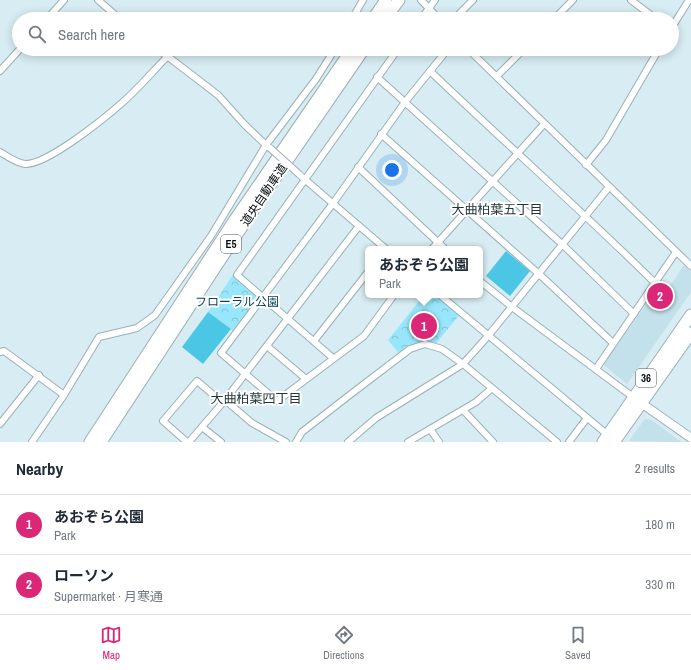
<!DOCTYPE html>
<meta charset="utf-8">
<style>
body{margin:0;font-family:"Archivo Narrow","Noto Sans JP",sans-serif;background:#f2f2f3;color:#1f2937}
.you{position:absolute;left:392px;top:170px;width:14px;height:14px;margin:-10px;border:3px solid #fff;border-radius:50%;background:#1a73e8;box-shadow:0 0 0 6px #1a73e833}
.badge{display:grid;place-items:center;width:26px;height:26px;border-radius:50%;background:#db2777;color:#fff;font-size:13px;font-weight:700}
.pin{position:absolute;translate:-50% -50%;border:2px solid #fff;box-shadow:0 1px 4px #0006}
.popup{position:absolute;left:365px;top:246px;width:118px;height:52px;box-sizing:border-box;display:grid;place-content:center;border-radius:6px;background:#fff;filter:drop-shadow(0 1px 3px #0005);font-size:13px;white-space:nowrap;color:#747a83}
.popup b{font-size:15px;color:#1f2937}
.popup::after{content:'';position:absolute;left:50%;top:100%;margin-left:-8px;border:8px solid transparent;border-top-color:#fff}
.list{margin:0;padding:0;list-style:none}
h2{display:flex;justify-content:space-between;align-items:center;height:52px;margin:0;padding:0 16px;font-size:17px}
h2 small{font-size:13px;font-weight:400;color:#747a83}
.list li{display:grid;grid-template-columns:26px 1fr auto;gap:12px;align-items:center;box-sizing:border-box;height:60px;padding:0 16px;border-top:1px solid #e0e1e3}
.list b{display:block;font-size:15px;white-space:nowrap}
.list p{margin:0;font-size:13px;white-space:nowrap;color:#747a83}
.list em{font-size:13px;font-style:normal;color:#747a83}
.icon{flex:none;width:22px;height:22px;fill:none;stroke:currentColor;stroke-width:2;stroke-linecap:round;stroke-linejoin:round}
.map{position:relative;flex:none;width:691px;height:442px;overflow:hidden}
.search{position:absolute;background:#fff;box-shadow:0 2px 10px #0003;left:12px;right:12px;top:12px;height:44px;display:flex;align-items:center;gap:10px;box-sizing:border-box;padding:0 14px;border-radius:22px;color:#747a83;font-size:15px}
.sheet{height:172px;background:#fff}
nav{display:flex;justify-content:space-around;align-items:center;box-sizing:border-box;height:56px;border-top:1px solid #e0e1e3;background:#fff;font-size:11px;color:#747a83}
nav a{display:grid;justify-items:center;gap:2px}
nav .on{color:#db2777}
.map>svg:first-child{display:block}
</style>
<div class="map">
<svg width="691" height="442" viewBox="0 0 691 442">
<defs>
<pattern id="park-crowns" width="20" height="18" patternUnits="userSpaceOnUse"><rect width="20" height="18" fill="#98e6fb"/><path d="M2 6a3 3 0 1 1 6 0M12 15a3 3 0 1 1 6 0" fill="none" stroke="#82c4d6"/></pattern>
</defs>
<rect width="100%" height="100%" fill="#d7edf3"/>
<g fill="#c2e1ea">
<polygon points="684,265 691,271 691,292 627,384 605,366 604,364 663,280 670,286"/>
<polygon points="647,419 652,420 681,442 629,441 644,420"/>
</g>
<g fill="url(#park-crowns)">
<polygon points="234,273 238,275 263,297 236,333 208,312"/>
<polygon points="424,295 440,295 461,313 433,347 425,344 401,356 388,340"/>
</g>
<g fill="#4bc7e5">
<polygon points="506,251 530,271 510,296 486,276"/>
<polygon points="208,312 231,329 203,364 182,347"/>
</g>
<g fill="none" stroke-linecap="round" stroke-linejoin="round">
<g stroke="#9bb0b6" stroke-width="8">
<g id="street">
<polyline points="98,0 120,19"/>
<polyline points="421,0 439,19"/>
<polyline points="631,0 656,19"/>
<polyline points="47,19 64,0"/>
<polyline points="352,19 363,0"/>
<polyline points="421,19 435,0"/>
<polyline points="454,19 473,0"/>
<polyline points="554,19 573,0"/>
<polyline points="672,27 689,0"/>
<polyline points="158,49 218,95 244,124 268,147"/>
<polyline points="468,49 691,266"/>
<polyline points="0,71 20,49"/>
<path d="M430,71C504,142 581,210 654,282"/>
<polyline points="497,76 524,49"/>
<polyline points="377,77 563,245 634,314"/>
<polyline points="381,134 539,274 613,343"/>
<path d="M0,152C7,156 16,163 25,164C47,165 105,118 123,102C139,88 153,71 168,56"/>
<polyline points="586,165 606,140 659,49"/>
<polyline points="358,167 445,249"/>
<polyline points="302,177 386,249"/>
<polyline points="432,249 544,124"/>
<polyline points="480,281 512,307 633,397"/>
<polyline points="394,295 364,336 277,401 221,353 334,202 405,102 448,49"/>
<polyline points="440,295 609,436"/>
<polyline points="314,341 368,272"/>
<polyline points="267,346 306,379"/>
<polyline points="0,352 4,351 64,395"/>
<polyline points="333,358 237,275 398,49"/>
<polyline points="596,369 676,252"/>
<polyline points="225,400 252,423 286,442"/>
<polyline points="463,410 493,442"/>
<polyline points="0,424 39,375"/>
<polyline points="202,427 221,442"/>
<polyline points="430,429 439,442"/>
<polyline points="32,442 64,395 99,337 137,328 155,315 211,236 266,145 316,79 335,49"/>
<polyline points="187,442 163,421 197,381 223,403"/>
<polyline points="189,442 225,400 359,226"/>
<polyline points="296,442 302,432 351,394 410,349 425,344 442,349 463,364 557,442"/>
<polyline points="348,442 376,418 463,364 488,336 609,187"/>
<polyline points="408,442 476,402 491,389"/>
<polyline points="569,442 587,418"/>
</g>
</g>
<g stroke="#9bb0b6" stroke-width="10">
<polyline id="secondary" points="637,400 691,438"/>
</g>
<g stroke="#9bb0b6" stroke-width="13">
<g id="highway">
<polyline points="373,19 386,0"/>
<polyline points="385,19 399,0"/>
<polyline points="90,442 234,221 352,49"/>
<polyline points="101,442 247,219 364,49"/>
<polyline points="603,442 691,315"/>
<polyline points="614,442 691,333"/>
</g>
</g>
<use href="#street" stroke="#fff" stroke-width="6"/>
<use href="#secondary" stroke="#fff" stroke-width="8"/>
<use href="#highway" stroke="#fff" stroke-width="11"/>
<g stroke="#9bb0b6" stroke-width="8" stroke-linecap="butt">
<polyline id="street-bridge" points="270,148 300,175"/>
</g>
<use href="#street-bridge" stroke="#fff" stroke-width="6"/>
</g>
<g text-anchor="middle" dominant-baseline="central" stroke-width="4" stroke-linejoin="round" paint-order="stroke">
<g fill="#fff" stroke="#515758" stroke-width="1">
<rect x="221" y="235" width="20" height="18" rx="3"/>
<rect x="636" y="369" width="20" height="18" rx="3"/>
</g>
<g font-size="11" font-weight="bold" fill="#070f11">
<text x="231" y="244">E5</text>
<text x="646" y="378">36</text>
</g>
<g font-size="12" fill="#070f11" stroke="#fff">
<text transform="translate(264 195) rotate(-56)">道央自動車道</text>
</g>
<g font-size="12" fill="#0e4551" stroke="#fff">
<text x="237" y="302">フローラル公園</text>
</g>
<g font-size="13" fill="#24363b" stroke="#fff">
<text x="497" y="209">大曲柏葉五丁目</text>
<text x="256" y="398">大曲柏葉四丁目</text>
</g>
</g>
</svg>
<div class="you"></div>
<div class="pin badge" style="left:424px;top:326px">1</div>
<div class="popup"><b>あおぞら公園</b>Park</div>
<div class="pin badge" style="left:660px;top:296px">2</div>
<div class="search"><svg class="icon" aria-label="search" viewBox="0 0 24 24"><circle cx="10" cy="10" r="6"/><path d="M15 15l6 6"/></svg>Search here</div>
</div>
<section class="sheet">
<h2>Nearby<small>2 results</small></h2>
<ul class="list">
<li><span class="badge">1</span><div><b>あおぞら公園</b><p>Park</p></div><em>180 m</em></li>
<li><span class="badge">2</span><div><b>ローソン</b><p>Supermarket · 月寒通</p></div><em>330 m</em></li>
</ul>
</section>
<nav>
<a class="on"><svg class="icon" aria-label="map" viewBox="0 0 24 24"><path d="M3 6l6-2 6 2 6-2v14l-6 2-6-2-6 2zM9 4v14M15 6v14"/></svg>Map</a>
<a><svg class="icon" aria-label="directions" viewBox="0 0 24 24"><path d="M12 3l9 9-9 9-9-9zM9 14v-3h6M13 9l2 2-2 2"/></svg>Directions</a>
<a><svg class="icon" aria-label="saved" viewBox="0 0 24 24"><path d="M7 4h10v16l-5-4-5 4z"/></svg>Saved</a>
</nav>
